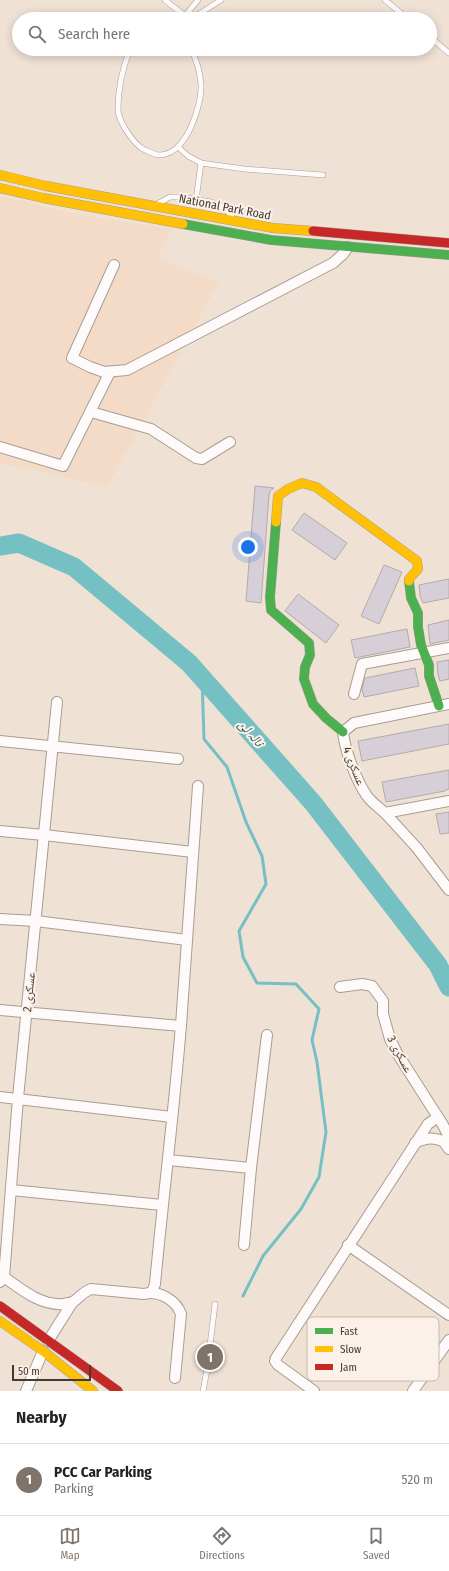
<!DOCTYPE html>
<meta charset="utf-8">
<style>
body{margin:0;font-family:"Fira Sans Condensed","Noto Naskh Arabic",sans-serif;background:#f2f2f2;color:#222}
.scale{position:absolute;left:12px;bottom:10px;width:79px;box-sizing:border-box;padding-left:4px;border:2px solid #443a31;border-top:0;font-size:11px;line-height:14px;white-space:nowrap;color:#443a31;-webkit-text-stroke:3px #fcf1e8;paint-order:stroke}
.you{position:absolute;left:248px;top:547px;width:14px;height:14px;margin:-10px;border:3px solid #fff;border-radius:50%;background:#1a73e8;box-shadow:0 0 0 6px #1a73e833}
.badge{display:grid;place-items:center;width:26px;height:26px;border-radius:50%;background:#80746a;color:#fff;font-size:13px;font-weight:700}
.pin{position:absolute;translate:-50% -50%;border:2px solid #fff;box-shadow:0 1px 4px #0006}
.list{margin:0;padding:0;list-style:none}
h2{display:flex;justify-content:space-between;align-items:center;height:52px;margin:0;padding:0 16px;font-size:17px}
h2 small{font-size:13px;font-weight:400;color:#767676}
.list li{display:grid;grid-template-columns:26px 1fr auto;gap:12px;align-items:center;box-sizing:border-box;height:72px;padding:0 16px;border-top:1px solid #e0e0e0}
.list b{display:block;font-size:15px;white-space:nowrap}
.list p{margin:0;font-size:13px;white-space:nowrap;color:#767676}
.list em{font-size:13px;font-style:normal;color:#767676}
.icon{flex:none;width:22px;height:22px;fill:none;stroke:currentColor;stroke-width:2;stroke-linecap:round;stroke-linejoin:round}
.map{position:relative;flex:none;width:449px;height:1391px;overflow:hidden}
.search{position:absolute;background:#fff;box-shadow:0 2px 10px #0003;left:12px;right:12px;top:12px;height:44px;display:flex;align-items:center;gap:10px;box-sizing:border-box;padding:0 14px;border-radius:22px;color:#767676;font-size:15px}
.sheet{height:124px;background:#fff}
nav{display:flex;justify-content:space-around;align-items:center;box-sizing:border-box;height:56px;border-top:1px solid #e0e0e0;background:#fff;font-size:11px;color:#767676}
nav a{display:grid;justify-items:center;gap:2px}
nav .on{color:#80746a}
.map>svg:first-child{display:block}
</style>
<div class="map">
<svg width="449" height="1391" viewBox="0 0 449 1391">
<rect width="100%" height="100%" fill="#f0e1d5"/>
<polygon fill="#f4dbc7" points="0,196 81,215 172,229 157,258 219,282 107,487 0,463"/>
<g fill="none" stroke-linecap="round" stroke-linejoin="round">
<polyline stroke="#74c0c3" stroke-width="3" points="202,677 204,739 227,767 246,822 262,856 266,884 239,931 243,957 257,983 296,984 319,1009 312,1040 317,1062 326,1132 319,1177 301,1209 263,1256 243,1296"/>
<polyline stroke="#74c0c3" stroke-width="19" points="0,546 19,543 74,567 189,663 313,803 438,965 449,987"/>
</g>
<g fill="#d7cfd8" stroke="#b2abab">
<polygon points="255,486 274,488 270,491 269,495 261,603 246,601"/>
<polygon points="304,513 347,543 335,560 292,530"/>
<polygon points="384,565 402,572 379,624 361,616"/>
<polygon points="449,579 449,598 423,603 420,596 419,585"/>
<polygon points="298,594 339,625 326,643 285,611"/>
<polygon points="449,620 449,640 430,644 428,625"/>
<polygon points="407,629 410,647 355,658 351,640"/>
<polygon points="449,660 449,679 440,681 438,675 437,662"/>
<polygon points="415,668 419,686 364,697 362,689 365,678"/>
<polygon points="449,724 449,744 362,761 358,741"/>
<polygon points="449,770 449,789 445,790 445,791 386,802 382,782"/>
<polygon points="449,812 449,833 440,834 436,814"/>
</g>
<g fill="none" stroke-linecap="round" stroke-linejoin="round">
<g stroke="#a89d94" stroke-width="6">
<g id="lane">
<polyline points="165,0 189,19"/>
<polyline points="385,0 408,19"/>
<polyline points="185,16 198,0"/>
<polyline points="191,19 221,0"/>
<polyline points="430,37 449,53"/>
<path d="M130,49C123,67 118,89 118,109C118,121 133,143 143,149C148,151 155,155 160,155C187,154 202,105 201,84C200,72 196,59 191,49"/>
<polyline points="178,147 188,156 201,163 244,169 323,175"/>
<polyline points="196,200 201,163"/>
<polyline points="159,203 170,197 182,197 211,202 223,207 232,216"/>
<polyline points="203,1391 207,1370 215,1304"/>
</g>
</g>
<g stroke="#a89d94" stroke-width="12">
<g id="street">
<polyline points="114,265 72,358 90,367 104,372 127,370 333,263 343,254 348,247"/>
<polyline points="91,412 151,429 196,458 202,459 230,442"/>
<polyline points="0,447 63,466 110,372"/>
<polyline points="354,694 362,664 449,648"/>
<path d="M449,704L354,723L343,732C345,751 356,780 367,796C372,803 380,808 385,813L449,801"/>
<polyline points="0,741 178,759"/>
<polyline points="385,813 417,848 449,890"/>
<polyline points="0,831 44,835 193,852"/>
<polyline points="0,919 36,921 187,940"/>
<polyline points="340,987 362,984 372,986 383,1001 383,1014 390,1039 397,1053 443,1125 447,1133 449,1149"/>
<polyline points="0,1010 181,1026"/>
<polyline points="0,1097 172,1117"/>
<path d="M415,1143C426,1138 432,1137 443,1141L449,1149"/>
<polyline points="168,1160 251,1168"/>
<polyline points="11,1190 162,1205"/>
<polyline points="244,1245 251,1168 267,1035"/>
<polyline points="348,1245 449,1315"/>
<path d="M4,1277C22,1290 41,1306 64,1304C67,1303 70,1303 73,1302C79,1298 83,1292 91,1289L144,1294C159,1290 176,1300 181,1314L175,1378"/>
<polyline points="0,1282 4,1277 18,1098 57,702"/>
<path d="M152,1292L155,1284C163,1198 174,1112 181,1025C187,945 192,865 198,786"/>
<polyline points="48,1341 72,1303"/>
<polyline points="26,1391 43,1351"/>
<polyline points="314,1391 278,1365 275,1361 276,1358 428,1124 438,1117"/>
<polyline points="413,1391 449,1340"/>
</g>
</g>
<g stroke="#a89d94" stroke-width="10">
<g id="fast">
<polyline points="183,224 271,240 449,255"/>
<polyline points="276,522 270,597 271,610 309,643 310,655 305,667 304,679 313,704 326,718 343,732"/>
<polyline points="409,581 411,598 418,613 418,627 421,645 429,665 429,676 439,706"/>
</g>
</g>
<g stroke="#a89d94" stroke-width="10">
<g id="slow">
<polyline points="0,175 46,186 273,228 313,231"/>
<polyline points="0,188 43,198 183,224"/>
<polyline points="276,522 278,496 288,489 302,483 316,487 417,561 418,569 409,579 409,581"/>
<polyline points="0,1321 43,1351 93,1391"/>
</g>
</g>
<g stroke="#a89d94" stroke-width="10">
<g id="jam">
<polyline points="313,231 449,243"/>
<polyline points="0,1306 118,1391"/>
</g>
</g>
<use href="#lane" stroke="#fdfaf9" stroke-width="5"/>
<use href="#street" stroke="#fdfaf9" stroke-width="10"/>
<use href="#fast" stroke="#4caf50" stroke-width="9"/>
<use href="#slow" stroke="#ffc107" stroke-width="9"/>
<use href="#jam" stroke="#c62828" stroke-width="9"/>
</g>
<g text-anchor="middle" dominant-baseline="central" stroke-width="4" stroke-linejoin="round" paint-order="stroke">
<g font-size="12" fill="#443a31" stroke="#fcf1e8">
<text transform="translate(225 207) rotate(11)">National Park Road</text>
<text transform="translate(354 766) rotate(68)">عسکری 4</text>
<text transform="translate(29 992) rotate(-84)">عسکری 2</text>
<text transform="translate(400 1054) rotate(62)">عسکری 3</text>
</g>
<g font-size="13" font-style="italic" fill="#135459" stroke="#fcf1e8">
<text transform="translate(251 733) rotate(49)">نالہ لئ</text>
</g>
</g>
<rect x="307" y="1317" width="132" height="64" rx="6" fill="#fcf1e8" stroke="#c5bab1" stroke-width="1"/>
<rect x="315" y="1328" width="18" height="6" fill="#4caf50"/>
<rect x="315" y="1346" width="18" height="6" fill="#ffc107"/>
<rect x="315" y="1364" width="18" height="6" fill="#c62828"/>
<g font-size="11" fill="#443a31">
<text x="340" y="1335">Fast</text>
<text x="340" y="1353">Slow</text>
<text x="340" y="1371">Jam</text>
</g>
</svg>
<div class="scale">50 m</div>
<div class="you"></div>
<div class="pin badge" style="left:210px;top:1357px">1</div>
<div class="search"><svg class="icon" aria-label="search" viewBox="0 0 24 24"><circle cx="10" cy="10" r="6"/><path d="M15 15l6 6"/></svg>Search here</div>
</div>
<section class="sheet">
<h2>Nearby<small></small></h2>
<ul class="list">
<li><span class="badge">1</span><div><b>PCC Car Parking</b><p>Parking</p></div><em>520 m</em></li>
</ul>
</section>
<nav>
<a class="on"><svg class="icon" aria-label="map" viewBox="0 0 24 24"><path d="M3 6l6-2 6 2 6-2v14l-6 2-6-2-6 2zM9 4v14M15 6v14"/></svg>Map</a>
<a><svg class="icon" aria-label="directions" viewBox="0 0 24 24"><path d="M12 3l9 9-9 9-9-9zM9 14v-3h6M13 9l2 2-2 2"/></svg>Directions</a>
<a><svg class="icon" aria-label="saved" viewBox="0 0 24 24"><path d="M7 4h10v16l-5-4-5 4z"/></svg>Saved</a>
</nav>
